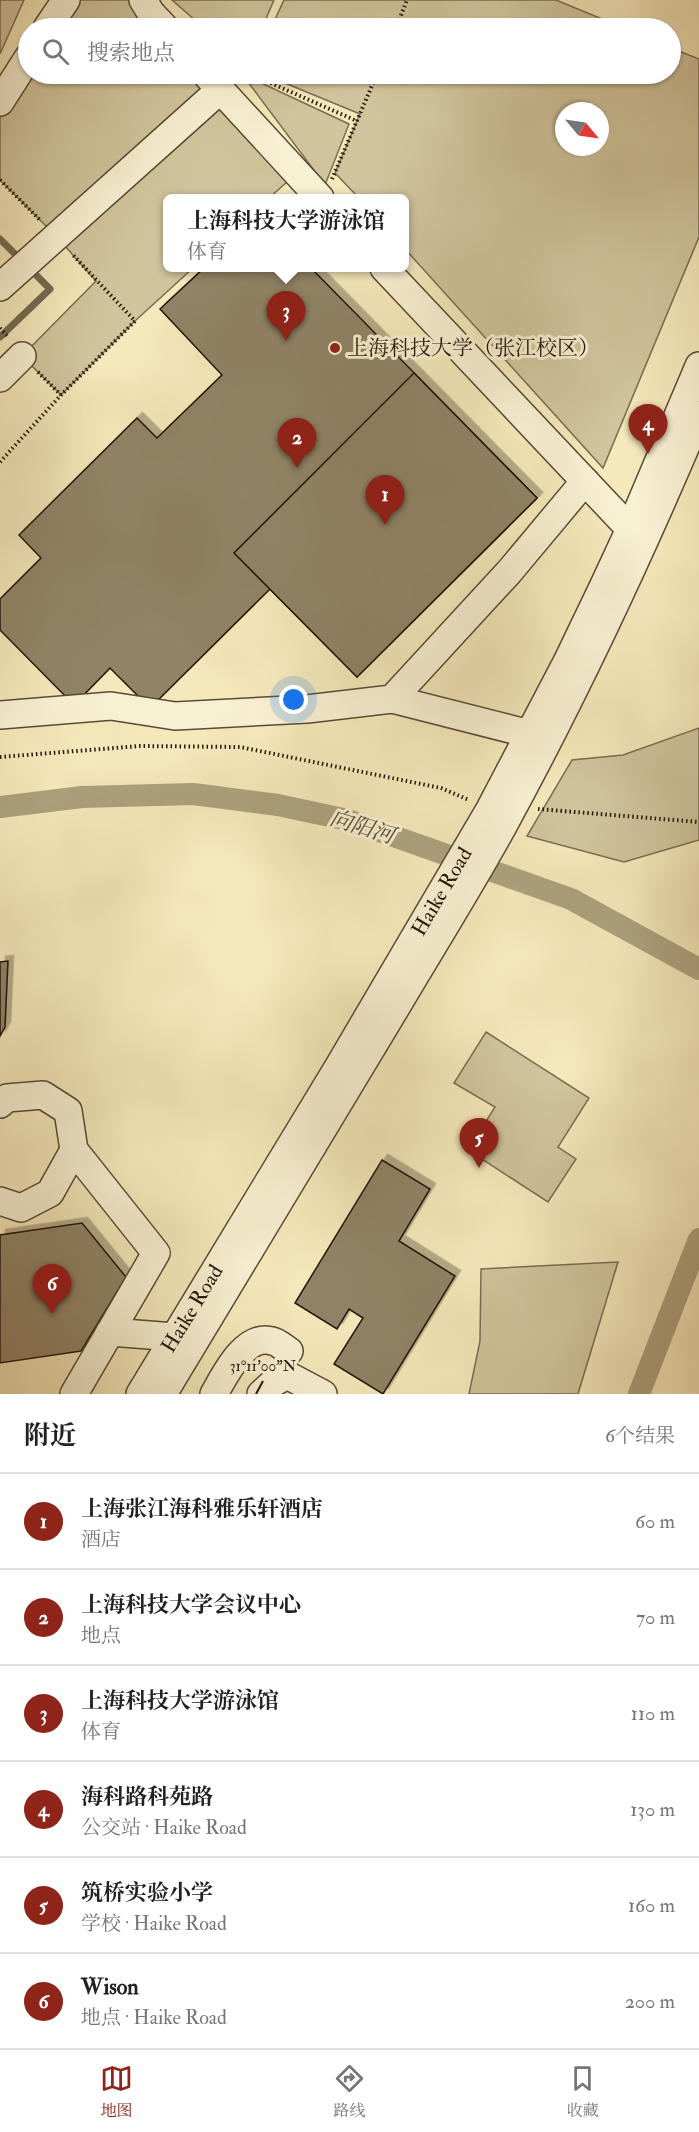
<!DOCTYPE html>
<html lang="zh">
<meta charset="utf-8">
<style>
body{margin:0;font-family:"IM FELL Double Pica","Noto Serif SC",serif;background:#f2f2f2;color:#222}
.compass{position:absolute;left:555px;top:102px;width:54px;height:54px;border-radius:50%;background:#fff;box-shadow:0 2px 4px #0004;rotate:119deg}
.you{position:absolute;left:294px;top:700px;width:21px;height:21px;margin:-15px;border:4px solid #fff;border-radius:50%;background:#1a73e8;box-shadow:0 0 0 9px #1a73e833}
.badge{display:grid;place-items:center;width:39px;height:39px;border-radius:50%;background:#8f2418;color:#fff;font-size:20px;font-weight:700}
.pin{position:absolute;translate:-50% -50px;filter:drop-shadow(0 2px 3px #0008)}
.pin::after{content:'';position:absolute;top:32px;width:21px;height:18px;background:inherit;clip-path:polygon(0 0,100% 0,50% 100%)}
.popup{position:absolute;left:163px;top:194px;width:246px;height:78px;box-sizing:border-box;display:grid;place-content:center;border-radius:9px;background:#fff;filter:drop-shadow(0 2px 4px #0005);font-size:20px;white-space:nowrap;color:#767676}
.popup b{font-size:22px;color:#222}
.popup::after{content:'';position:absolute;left:50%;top:100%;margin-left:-12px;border:12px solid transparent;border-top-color:#fff}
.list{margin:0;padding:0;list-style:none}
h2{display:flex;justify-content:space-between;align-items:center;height:78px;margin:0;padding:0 24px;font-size:26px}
h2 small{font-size:20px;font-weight:400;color:#767676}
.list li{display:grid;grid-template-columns:39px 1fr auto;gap:18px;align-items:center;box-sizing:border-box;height:96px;padding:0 24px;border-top:2px solid #e0e0e0}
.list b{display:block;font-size:22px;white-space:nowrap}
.list p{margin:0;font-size:20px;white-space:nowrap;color:#767676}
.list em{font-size:20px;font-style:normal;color:#767676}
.icon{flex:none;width:33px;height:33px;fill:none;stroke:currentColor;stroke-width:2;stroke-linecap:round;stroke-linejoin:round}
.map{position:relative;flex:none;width:699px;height:1394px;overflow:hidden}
.search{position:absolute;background:#fff;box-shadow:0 2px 4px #0004;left:18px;right:18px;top:18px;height:66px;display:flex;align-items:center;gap:15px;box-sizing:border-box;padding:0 21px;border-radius:33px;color:#767676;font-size:22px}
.sheet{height:654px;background:#fff}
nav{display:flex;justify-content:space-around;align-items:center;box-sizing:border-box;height:84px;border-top:2px solid #e0e0e0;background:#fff;font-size:16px;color:#767676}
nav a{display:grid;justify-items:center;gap:3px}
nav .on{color:#8f2418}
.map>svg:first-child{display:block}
</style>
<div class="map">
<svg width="699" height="1394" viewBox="0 0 699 1394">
<defs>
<filter id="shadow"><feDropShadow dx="5.5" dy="-5.5" stdDeviation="0" flood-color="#0004"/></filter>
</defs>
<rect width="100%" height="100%" fill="#f5e8ba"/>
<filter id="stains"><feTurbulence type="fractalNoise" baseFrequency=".00333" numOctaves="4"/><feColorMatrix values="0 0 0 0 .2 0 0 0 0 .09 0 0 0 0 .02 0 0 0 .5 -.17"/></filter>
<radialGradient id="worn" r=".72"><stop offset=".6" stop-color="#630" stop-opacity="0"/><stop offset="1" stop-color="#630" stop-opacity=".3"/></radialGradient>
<g fill="#d1c49c" stroke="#7a6d54" stroke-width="1.5" fill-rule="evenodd">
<polygon points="0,0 24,0 0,54"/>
<polygon points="66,0 143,0 165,28 47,28"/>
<polygon points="172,0 274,0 262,28 204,28"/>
<polygon points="284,0 556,0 624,28 271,28"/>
<path d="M671,48L699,59V237L603,468L405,249L404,198H359L335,173L360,114L263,74H670ZM564,111H600V147H564Z"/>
<polygon points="28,74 206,74 297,173 269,198 168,198 168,268 193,268 135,321 61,395 22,356 96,281 56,236 0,180 0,102"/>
<polygon points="242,74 349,124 325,185"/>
<polygon points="699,728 699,840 624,862 527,836 572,760 623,755"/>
<polygon points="486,1032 589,1098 558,1147 576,1159 548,1202 468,1150 495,1107 454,1083"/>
<polygon points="618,1262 578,1394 469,1394 480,1341 481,1269"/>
</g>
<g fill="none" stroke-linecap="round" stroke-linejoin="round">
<g stroke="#756950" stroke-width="7">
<polyline points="0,239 21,260"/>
<polyline points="0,337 50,289 29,268"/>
</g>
<g stroke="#ada17e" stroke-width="22">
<polyline points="0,807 82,797 193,794 278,805 348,820 571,899 699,969"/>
<polyline points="639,1394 699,1239"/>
</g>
</g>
<g fill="#908366" stroke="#22160b" stroke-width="1.5" filter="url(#shadow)">
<polygon points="204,268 311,268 537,498 357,677 270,589 150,708 110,668 74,705 0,630 0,599 41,558 19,535 137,418 157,438 222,375 160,309"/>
<polygon points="414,373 537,498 357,677 234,553"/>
<polygon points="8,961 5,1027 0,1036 0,962"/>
<polygon points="382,1160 430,1189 399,1241 455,1276 383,1394 334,1364 363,1318 349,1309 337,1329 295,1303"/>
<polygon points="82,1223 126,1277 81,1351 0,1363 0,1235"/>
</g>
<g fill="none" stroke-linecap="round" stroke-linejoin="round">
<g stroke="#574a37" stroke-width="30">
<g id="minor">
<polyline points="143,0 151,13 165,28"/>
<polyline points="47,28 66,0"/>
<polyline points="206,74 320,198"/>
<polyline points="0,102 28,58"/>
<polyline points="384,268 630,529"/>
<polyline points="0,287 221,89"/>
<polyline points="0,378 22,356"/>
<polyline points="392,699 530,734"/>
<polyline points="0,715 111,706 175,716 307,709 392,699 509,572 585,481"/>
<polyline points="0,1104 7,1098 43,1095 68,1111 74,1150 156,1253 74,1394"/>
<polyline points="0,1201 21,1208 50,1193 74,1150"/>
<polyline points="110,1332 175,1337"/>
<path id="s1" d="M140,1394L339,1066L490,809L567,662L604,585L630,529L699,366"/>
<path d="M163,1394C240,1266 318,1138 395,1009C431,948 469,888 503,826C576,692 640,555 699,415"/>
<path d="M214,1394C225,1375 245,1333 272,1341C278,1342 284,1348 289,1351"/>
<polyline points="261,1394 273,1383 287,1375 323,1394"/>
</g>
</g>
<g stroke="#22160b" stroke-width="4" stroke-dasharray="1.5 3" stroke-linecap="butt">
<polyline points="396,28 407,0"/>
<polyline points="250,74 357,121"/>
<polyline points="332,179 377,74"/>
<polyline points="0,180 40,220"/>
<polyline points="0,328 8,337"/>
<polyline points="38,372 61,395"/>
<polyline points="0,462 61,395 135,321 72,254"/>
<polyline points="0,757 140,746 240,747 441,788 469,800"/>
<polyline points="538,809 699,822"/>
</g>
<use href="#minor" stroke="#f8f0d2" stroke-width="27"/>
</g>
<path fill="none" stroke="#22160b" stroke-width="2" d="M256,1394L263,1381"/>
<circle fill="#8f2418" stroke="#f8f0d2" stroke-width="2" cx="335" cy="348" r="6"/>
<g text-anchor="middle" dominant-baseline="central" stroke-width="6" stroke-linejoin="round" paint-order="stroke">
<g font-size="21" fill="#22160b" stroke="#f8f0d2" text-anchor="start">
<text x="347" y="348">上海科技大学（张江校区）</text>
</g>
<g font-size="21" fill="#22160b" stroke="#f8f0d2">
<text stroke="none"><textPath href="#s1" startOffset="586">Haike Road</textPath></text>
<text stroke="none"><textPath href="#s1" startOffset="100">Haike Road</textPath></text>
</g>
<g font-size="22" font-style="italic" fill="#5a4e39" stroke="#f8f0d2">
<text transform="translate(362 827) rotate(17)">向阳河</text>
</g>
</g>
<g font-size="15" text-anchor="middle" fill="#22160b" stroke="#f8f0d2" stroke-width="6" stroke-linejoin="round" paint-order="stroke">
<text x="263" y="1371">31°11'00"N</text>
</g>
<rect width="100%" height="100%" filter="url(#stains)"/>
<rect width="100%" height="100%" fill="url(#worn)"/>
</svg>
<svg class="compass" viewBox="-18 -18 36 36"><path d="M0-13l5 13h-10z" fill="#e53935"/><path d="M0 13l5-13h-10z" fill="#767676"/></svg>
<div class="you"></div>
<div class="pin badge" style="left:385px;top:525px">1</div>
<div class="pin badge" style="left:297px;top:468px">2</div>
<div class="pin badge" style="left:286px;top:341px">3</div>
<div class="popup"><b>上海科技大学游泳馆</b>体育</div>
<div class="pin badge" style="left:648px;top:454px">4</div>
<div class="pin badge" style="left:479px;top:1168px">5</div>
<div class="pin badge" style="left:52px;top:1314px">6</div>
<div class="search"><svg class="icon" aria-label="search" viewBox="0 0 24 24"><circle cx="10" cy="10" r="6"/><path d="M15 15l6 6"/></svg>搜索地点</div>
</div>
<section class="sheet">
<h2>附近<small>6个结果</small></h2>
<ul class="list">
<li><span class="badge">1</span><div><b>上海张江海科雅乐轩酒店</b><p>酒店</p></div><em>60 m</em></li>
<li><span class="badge">2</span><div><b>上海科技大学会议中心</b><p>地点</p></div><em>70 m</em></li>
<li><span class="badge">3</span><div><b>上海科技大学游泳馆</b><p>体育</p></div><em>110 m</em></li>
<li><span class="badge">4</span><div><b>海科路科苑路</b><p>公交站 · Haike Road</p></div><em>130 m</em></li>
<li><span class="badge">5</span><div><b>筑桥实验小学</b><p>学校 · Haike Road</p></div><em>160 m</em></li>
<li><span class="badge">6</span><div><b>Wison</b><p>地点 · Haike Road</p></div><em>200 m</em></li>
</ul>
</section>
<nav>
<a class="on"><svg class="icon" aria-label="map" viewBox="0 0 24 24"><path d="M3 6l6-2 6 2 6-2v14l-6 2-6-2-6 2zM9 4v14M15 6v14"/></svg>地图</a>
<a><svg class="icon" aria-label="directions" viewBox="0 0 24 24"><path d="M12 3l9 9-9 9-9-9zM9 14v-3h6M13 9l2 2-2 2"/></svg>路线</a>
<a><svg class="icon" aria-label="saved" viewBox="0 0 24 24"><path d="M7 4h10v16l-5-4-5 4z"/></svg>收藏</a>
</nav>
